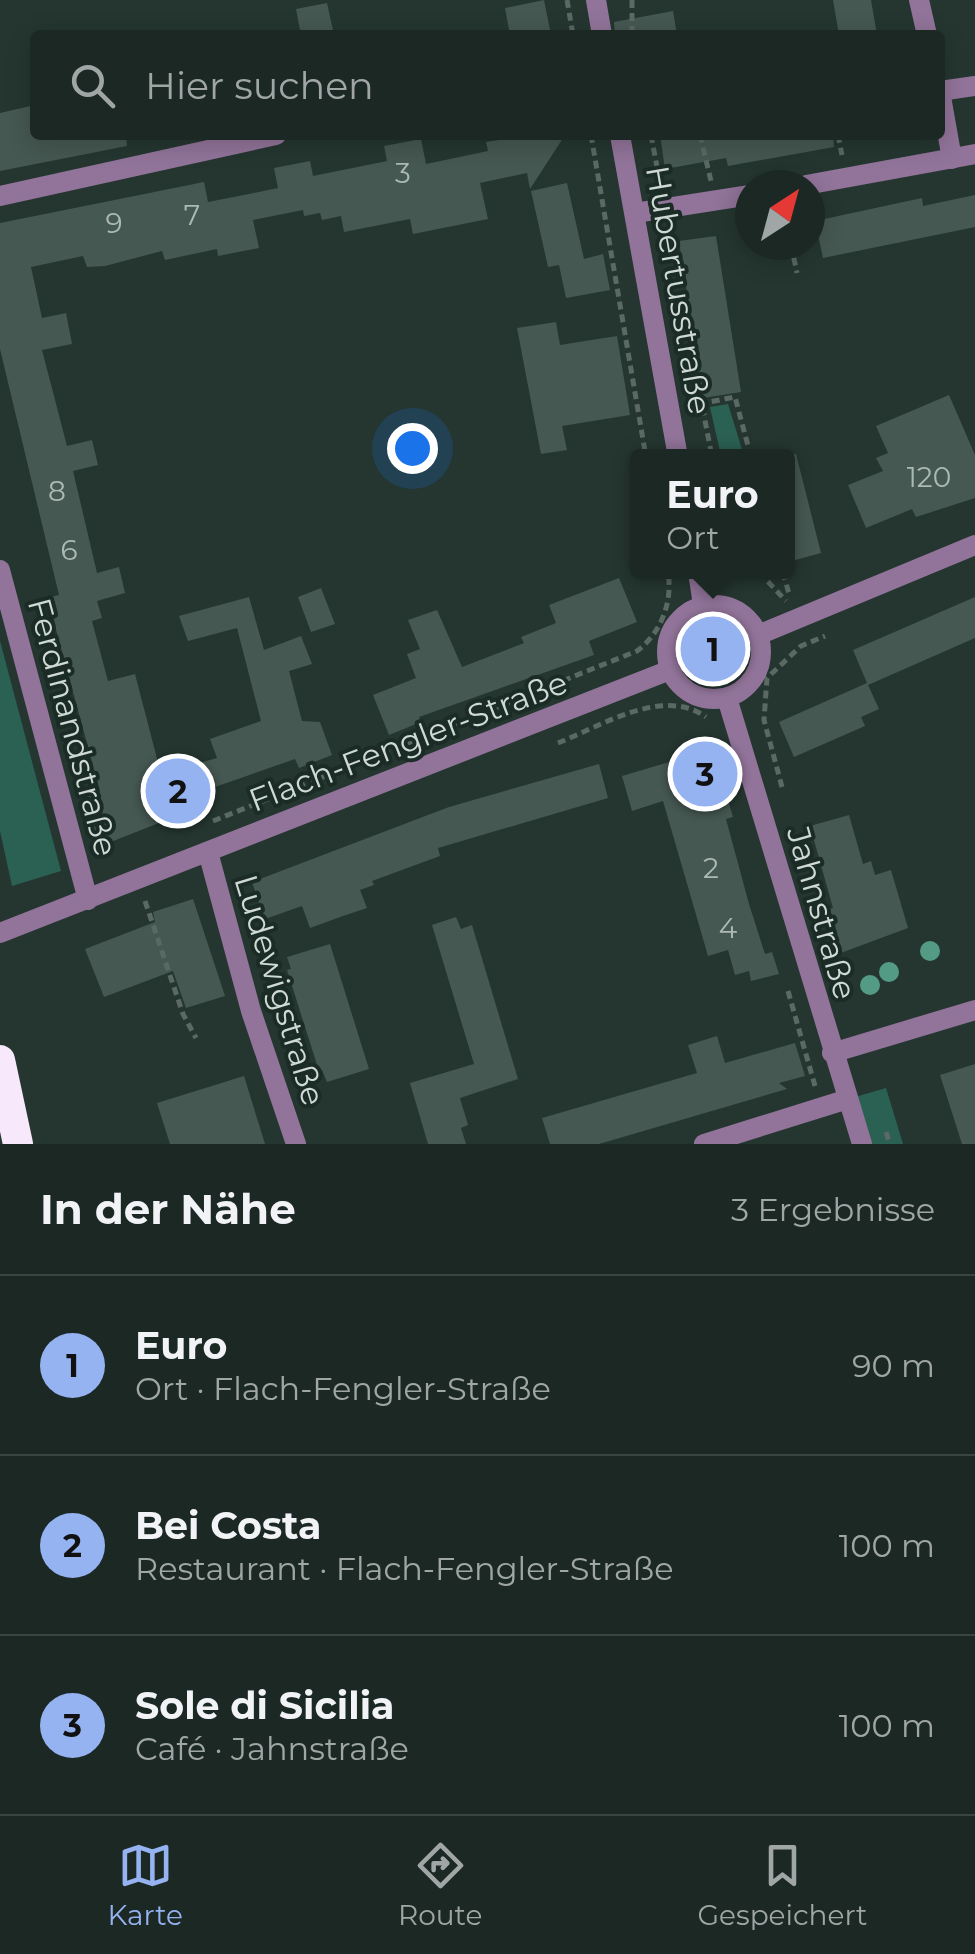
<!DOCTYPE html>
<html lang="de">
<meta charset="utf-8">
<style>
body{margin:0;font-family:Montserrat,sans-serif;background:#293431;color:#f1f3f6}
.compass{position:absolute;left:735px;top:170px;width:90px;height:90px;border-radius:50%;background:#1c2824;box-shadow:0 5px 25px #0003;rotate:36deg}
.you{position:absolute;left:412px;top:448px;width:35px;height:35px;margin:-25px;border:8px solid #fff;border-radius:50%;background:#1a73e8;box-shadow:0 0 0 15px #1a73e833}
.badge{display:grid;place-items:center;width:65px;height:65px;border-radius:50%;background:#95b2f1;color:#111;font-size:32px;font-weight:700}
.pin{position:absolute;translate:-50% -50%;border:5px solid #fff;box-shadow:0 2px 10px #0006}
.popup{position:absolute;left:630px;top:449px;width:165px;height:130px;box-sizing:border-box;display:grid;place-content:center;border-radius:10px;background:#1c2824;filter:drop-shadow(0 2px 8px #0005);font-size:32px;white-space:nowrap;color:#a0a6a6}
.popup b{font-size:38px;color:#f1f3f6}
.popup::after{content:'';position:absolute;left:50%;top:100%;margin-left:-20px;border:20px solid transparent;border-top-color:#1c2824}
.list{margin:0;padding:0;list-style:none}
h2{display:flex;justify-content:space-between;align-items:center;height:130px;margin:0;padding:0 40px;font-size:42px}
h2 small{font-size:32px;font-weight:400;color:#a0a6a6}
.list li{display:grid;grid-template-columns:65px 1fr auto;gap:30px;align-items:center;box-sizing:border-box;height:180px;padding:0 40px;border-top:2px solid #3a4441}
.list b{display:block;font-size:38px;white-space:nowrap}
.list p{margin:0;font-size:32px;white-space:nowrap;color:#a0a6a6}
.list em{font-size:32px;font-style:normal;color:#a0a6a6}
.icon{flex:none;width:55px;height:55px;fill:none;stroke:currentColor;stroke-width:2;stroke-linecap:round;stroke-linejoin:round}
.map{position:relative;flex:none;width:975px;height:1144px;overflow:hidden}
.search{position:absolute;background:#1c2824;box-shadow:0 5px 25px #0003;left:30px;right:30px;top:30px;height:110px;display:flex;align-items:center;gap:25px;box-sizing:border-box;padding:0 35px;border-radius:10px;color:#a0a6a6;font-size:38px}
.sheet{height:670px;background:#1c2824}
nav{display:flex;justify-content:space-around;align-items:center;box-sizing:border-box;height:140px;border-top:2px solid #3a4441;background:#1c2824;font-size:28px;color:#a0a6a6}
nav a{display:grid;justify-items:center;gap:5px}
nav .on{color:#95b2f1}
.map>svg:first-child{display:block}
</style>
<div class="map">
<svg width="975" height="1144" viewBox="0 0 975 1144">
<rect width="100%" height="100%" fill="#253630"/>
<g fill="#2b6153">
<polygon points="728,404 744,456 721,456 710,407"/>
<polygon points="0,641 61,871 12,886 0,831"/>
<polygon points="886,1088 903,1144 862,1144 848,1099"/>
</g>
<g fill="#465852">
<polygon points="544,0 551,35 510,35 505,8"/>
<polygon points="833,0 871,0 877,35 839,35"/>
<polygon points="327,3 334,35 301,35 296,9"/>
<polygon points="673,11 677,35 615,35 614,22"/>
<polygon points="35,105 35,135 126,135 127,146 0,171 0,113"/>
<polygon points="497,135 565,135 530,189 527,173 480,183 488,219 413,234 410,219 344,232 341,216 322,220 320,213 304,216 303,210 253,220 259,248 218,256 217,249 165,260 162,251 105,266 87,267 83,256 31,267 42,318 66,313 72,344 42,350 67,446 92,440 98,465 73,471 97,573 119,567 125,593 97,601 102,618 92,621 108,681 135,674 161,774 217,758 210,739 261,721 237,628 188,641 179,616 249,597 264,650 301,636 312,664 289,671 302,721 320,722 332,755 299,768 295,759 192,795 197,808 98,847 81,799 100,791 55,626 51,597 59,595 0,349 0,223 204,182 208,202 249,194 278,188 274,168 310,161 313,176 387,161 384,146 421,139 426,164 488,151 486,142 499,140"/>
<polygon points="660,135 833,135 834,147 728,166 726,158 665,169"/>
<polygon points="567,183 584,259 603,254 610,290 566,298 559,265 548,267 531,191"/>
<polygon points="975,195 975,227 823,258 815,221 922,198 923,206"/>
<polygon points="716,236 741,392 703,398 679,241"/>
<polygon points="556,322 560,345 617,336 630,415 562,426 567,450 541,454 517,328"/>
<polygon points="949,395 975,455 975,498 916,517 912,509 866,528 848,485 883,471 876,458 888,453 876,426"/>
<polygon points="796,454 821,553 788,562 788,455"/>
<polygon points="619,578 637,622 589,641 594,655 419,717 421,722 389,735 373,695 416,678 407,654 420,649 408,620 437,610 462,667 524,643 521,637 556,623 549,605"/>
<polygon points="321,588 335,624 311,632 298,597"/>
<polygon points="975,597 975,638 868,685 879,709 861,717 865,726 794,757 779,722 867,683 853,650"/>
<polygon points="713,749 733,817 726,819 749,904 765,954 772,952 779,974 751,981 749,971 735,975 728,950 708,956 663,801 632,811 622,776"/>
<polygon points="599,764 608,798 438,848 440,856 372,881 374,885 360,890 367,908 343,916 310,928 302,906 265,919 252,882 449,807"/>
<polygon points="849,815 863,864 871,861 875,875 891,870 908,928 838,954 826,910 833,908 810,826"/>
<polygon points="193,899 225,996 186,1008 173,971 104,997 85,949 155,922 153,912"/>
<polygon points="456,917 461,929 472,925 518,1079 460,1098 468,1125 461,1128 466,1144 428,1144 410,1083 474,1064 432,925"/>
<polygon points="330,944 369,1069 327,1082 322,1070 319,1071 287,970 291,969 287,957"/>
<polygon points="717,1036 725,1063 795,1043 805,1076 779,1083 787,1089 599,1144 550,1144 542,1118 697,1073 688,1045"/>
<polygon points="975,1064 975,1144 962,1144 940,1075"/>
<polygon points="244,1076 265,1144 170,1144 157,1103"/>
</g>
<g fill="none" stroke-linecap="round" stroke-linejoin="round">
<g stroke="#5a6964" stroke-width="5" stroke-dasharray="8 5" stroke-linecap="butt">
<polyline points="567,0 573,35"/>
<polyline points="632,0 632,35"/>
<polyline points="591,135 646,457"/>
<polyline points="651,135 661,188"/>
<polyline points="700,135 711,181"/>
<polyline points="838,135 842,155"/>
<polyline points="668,229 712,457"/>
<polyline points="791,245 797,273"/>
<polyline points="699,404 735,397 751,457"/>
<polyline points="759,572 786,601"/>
<polyline points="783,572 789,594"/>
<path d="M558,743C601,726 663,686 706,717"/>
<polyline points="782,787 764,720 767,678 801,646 825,636"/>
<path d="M213,821L637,651C661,633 673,602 668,572"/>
<polyline points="145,901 183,1014 196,1038"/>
<polyline points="788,991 815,1086"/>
<polyline points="886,1132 890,1144"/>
</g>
<g stroke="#92749a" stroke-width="20">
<polyline points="919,0 927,35"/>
<polyline points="940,91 952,159"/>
<polyline points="940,91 975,86"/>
<polyline points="806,185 975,154"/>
<polyline points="0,196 276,135"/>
<polyline points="635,213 750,195"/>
<polyline points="0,570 88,900"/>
<polyline points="208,852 251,1011 296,1144"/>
<polyline points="832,1053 975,1010"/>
<polyline points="704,1144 848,1099"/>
</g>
<g stroke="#92749a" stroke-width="20">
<polyline points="596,0 602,35"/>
<polyline points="620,135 678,457"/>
<polyline points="698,572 703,605"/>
<circle cx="714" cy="652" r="47"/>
<polyline points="758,635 975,545"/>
<polyline points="727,698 862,1144"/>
<polyline points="0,933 670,670"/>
</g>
<polyline stroke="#f7e9fb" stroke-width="30" points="0,1060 18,1144"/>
</g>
<g fill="#549b86">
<circle cx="930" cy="951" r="10"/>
<circle cx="889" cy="972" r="10"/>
<circle cx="870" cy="985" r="10"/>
</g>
<g text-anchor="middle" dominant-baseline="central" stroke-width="8" stroke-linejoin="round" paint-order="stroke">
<g font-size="28" fill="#adb9b4">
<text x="403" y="173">3</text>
<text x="192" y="215">7</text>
<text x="114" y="223">9</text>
<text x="929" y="477">120</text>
<text x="57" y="491">8</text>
<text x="69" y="550">6</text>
<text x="711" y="868">2</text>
<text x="728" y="928">4</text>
</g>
<g font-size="32" fill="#cfd9d5" stroke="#1b2c26">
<text transform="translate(679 290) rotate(80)">Hubertusstraße</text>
<text transform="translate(73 727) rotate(75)">Ferdinandstraße</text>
<text transform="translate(408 741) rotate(-21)">Flach-Fengler-Straße</text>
<text transform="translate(822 913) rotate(74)">Jahnstraße</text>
<text transform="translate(280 990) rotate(73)">Ludewigstraße</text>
</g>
</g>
</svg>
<svg class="compass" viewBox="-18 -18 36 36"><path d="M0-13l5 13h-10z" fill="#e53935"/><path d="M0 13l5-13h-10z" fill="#a0a6a6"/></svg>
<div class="you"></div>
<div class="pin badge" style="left:713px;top:649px">1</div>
<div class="popup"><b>Euro</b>Ort</div>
<div class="pin badge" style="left:178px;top:791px">2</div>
<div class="pin badge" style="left:705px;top:774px">3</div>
<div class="search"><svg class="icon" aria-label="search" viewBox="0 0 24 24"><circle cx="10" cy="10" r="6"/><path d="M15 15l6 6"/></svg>Hier suchen</div>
</div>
<section class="sheet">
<h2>In der Nähe<small>3 Ergebnisse</small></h2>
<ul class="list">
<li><span class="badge">1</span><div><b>Euro</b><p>Ort · Flach-Fengler-Straße</p></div><em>90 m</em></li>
<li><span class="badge">2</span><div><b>Bei Costa</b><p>Restaurant · Flach-Fengler-Straße</p></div><em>100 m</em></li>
<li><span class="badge">3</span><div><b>Sole di Sicilia</b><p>Café · Jahnstraße</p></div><em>100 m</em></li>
</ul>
</section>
<nav>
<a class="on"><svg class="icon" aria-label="map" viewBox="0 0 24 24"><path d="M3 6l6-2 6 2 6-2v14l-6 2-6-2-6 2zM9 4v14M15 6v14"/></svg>Karte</a>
<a><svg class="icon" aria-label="directions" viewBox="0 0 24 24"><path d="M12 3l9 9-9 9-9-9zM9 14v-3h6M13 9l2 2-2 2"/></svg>Route</a>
<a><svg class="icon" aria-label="saved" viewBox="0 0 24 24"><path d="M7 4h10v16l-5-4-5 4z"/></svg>Gespeichert</a>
</nav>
